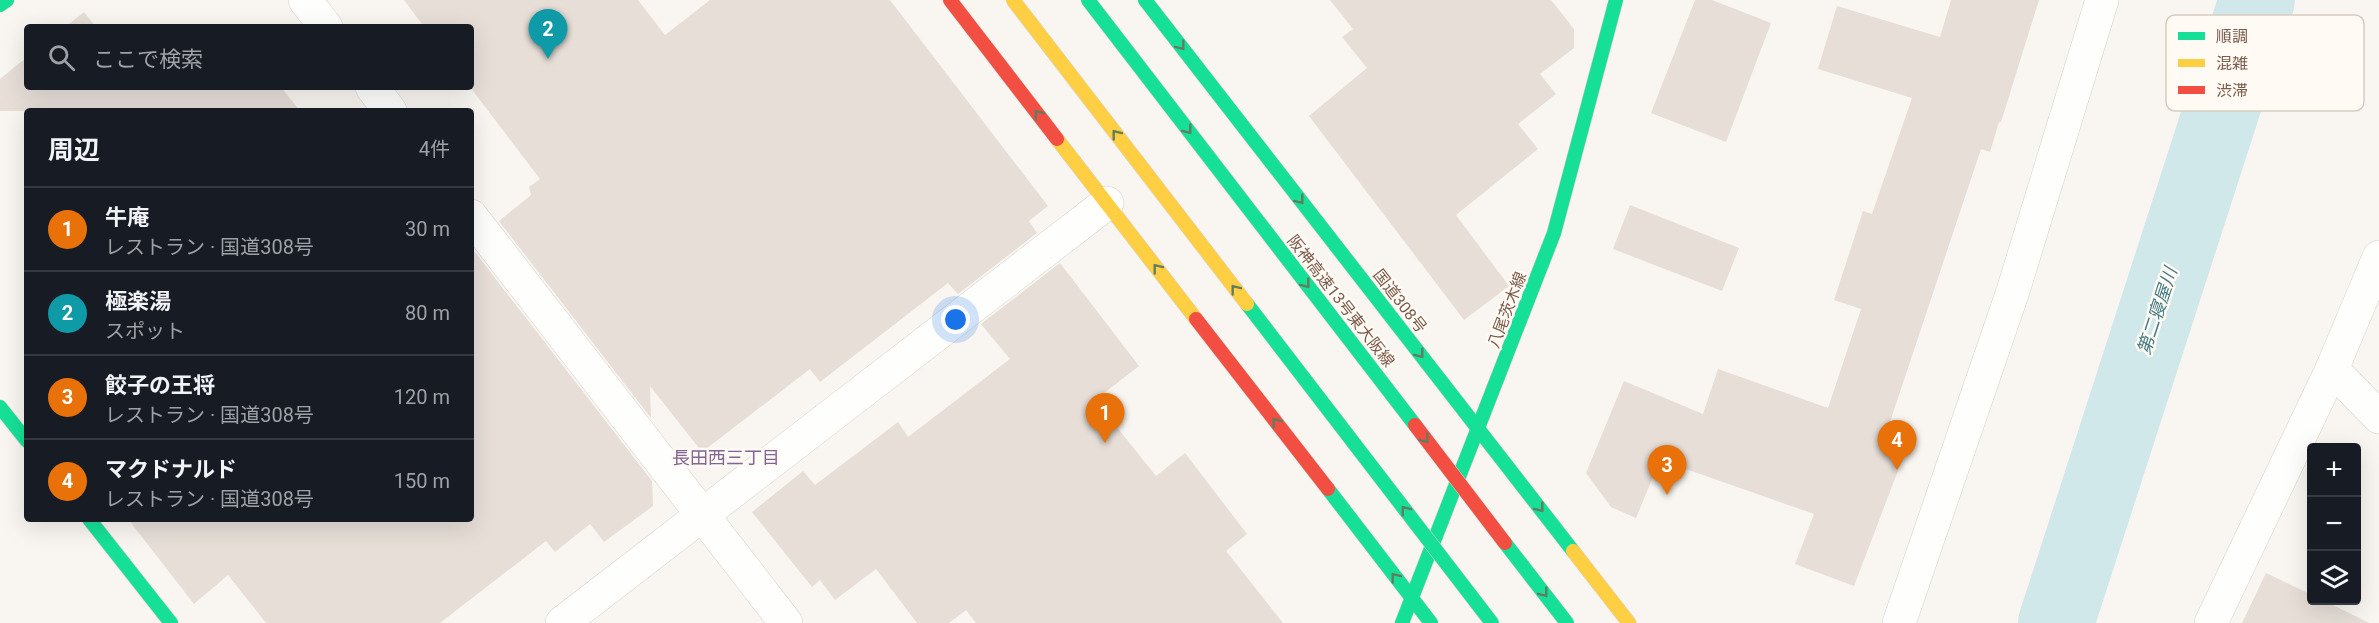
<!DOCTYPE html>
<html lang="ja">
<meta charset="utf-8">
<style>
body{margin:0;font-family:Roboto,"Noto Sans JP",sans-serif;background:#242831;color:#f1f3f6}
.controls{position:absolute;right:18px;bottom:18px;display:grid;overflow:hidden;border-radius:6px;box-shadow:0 6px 24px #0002}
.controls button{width:54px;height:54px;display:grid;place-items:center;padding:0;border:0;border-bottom:2px solid #363941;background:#171b24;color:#f1f3f6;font:30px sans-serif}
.you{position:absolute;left:956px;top:320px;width:21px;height:21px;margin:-15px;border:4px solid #fff;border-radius:50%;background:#1a73e8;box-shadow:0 0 0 9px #1a73e833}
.badge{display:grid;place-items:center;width:39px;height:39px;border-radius:50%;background:#a69286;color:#fff;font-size:20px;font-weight:700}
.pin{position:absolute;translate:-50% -50px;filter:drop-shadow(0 2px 3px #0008)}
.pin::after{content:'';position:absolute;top:32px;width:21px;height:18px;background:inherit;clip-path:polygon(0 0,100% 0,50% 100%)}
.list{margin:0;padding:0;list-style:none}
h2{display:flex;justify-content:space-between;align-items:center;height:78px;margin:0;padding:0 24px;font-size:26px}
h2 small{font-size:20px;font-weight:400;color:#9ea1a6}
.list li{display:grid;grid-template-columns:39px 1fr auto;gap:18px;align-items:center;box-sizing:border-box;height:84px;padding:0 24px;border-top:2px solid #363941}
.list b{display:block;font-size:22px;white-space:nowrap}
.list p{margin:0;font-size:20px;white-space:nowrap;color:#9ea1a6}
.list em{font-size:20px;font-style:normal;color:#9ea1a6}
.icon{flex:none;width:33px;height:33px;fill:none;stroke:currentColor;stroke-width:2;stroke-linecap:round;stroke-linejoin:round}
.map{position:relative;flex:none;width:2379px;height:623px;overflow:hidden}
.search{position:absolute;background:#171b24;box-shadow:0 6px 24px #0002;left:24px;top:24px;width:450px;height:66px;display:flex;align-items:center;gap:15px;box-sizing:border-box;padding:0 21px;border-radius:6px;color:#9ea1a6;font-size:22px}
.panel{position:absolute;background:#171b24;box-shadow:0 6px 24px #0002;left:24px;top:108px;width:450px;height:414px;border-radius:6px}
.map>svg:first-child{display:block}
</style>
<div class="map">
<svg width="2379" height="623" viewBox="0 0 2379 623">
<rect width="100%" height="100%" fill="#f9f5f0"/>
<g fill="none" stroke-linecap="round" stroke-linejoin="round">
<polyline stroke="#d0e8ea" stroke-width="76" points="2056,623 2257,0"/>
</g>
<g fill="#e6ded7">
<polygon points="404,0 638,0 665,35 710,0 890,0 1048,206 1029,221 1037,233 958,294 948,283 820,382 810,369 702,452 650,386 651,418 499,221 531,195 529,187 540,179 470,87 471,27 424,27"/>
<polygon points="1330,0 1551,0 1574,29 1574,48 1540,74 1556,94 1518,124 1538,149 1456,215 1509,286 1464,320 1309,116 1367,68 1342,37 1353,29"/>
<polygon points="1695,0 1712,0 1771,23 1726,142 1651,113"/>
<polygon points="1951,0 2039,0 2001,122 1999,122 1990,152 1981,149 1882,446 1904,455 1854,586 1795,564 1814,514 1660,460 1636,518 1611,507 1586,473 1624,381 1703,414 1718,369 1828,408 1861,309 1834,300 1863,211 1872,214 1912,98 1818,69 1837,6 1940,37"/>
<polygon points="84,12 96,27 65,27"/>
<polygon points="27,57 27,87 281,87 300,111 0,111 0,79"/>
<polygon points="1630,205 1739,248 1722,291 1613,249"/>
<polygon points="471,247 652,481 653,506 604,542 590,524 555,552 546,541 440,623 266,623 228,575 194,604 128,519 471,519"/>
<polygon points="1060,263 1139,366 1095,400 1156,476 1185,453 1247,534 1226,551 1283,623 976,623 966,610 949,623 917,623 876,569 835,600 820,580 812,587 752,512 803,471 815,485 898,422 908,437 1010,359 981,324"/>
<polygon points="2266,573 2312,595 2312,600 2323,600 2369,623 2242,623"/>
</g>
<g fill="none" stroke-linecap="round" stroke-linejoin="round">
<g stroke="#d7d1cb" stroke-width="34">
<g id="street">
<polyline points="305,0 326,27"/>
<polyline points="372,87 390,111"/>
<polyline points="471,216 786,623"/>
<polyline points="2332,369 2379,417"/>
<polyline points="562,623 1107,203"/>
<polyline points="1899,623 2013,291 2102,0"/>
<polyline points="2211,623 2332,369 2379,257"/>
</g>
</g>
<g stroke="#d9d2cb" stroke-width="15">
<g id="fast">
<polyline points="1145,0 1573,551"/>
<polyline points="0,5 7,0"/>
<polyline points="0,407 27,441"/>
<polyline points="1328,489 1431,623"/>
<polyline points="89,519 171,623"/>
<polyline points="1402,623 1554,233 1616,0"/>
</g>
</g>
<g stroke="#d9d2cb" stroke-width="15">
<g id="slow">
<polyline points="1057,139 1196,319"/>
<polyline points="1573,551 1629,623"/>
</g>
</g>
<g stroke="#d9d2cb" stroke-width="15">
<g id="jam">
<polyline points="950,0 1057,139"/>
<polyline points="1196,319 1328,489"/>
</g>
</g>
<use href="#street" stroke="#fefefd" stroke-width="33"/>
<use href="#fast" stroke="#16e098" stroke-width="14"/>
<use href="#slow" stroke="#ffcf43" stroke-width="14"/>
<use href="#jam" stroke="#f24e42" stroke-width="14"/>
<g stroke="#dad1cc" stroke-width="15" stroke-linecap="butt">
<g id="fast-bridge">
<polyline points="1088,0 1415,425"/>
<polyline points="1247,304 1492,623"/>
<polyline points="1505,543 1567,623"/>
</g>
</g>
<g stroke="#dad1cc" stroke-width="15" stroke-linecap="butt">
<polyline id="slow-bridge" points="1013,0 1247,304"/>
</g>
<g stroke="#dad1cc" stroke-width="15" stroke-linecap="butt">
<polyline id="jam-bridge" points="1415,425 1505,543"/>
</g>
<use href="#fast-bridge" stroke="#16e098" stroke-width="14"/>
<use href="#slow-bridge" stroke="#ffcf43" stroke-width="14"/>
<use href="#jam-bridge" stroke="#f24e42" stroke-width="14"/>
</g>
<defs><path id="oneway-chevron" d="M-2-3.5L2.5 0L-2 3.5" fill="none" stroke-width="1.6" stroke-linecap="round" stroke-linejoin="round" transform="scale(1.5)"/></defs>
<g stroke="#617d60">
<use href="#oneway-chevron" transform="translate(1181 46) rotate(52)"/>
<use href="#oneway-chevron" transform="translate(1038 114) rotate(-128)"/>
<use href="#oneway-chevron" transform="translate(1188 130) rotate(52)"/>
<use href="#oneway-chevron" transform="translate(1116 134) rotate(-128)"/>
<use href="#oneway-chevron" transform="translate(1300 200) rotate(52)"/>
<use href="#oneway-chevron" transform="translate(1157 268) rotate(-128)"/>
<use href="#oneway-chevron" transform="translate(1306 284) rotate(52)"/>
<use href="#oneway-chevron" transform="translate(1235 289) rotate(-128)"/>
<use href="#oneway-chevron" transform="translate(1420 354) rotate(52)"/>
<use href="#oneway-chevron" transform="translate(1276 422) rotate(-128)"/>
<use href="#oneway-chevron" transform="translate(1425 439) rotate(52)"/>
<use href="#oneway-chevron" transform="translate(1540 508) rotate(52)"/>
<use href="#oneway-chevron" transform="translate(1405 510) rotate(-128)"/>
<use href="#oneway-chevron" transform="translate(1395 577) rotate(-128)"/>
<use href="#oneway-chevron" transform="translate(1544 593) rotate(52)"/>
</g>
<g text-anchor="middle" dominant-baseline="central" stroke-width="5" stroke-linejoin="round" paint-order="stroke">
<g font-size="16" fill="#7a5c4d" stroke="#fffaf3">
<text transform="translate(1341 301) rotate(52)">阪神高速13号東大阪線</text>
<text transform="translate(1400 301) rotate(52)">国道308号</text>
<text transform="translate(1507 310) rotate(-69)">八尾茨木線</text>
</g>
<g font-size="18" font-style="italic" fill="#437c86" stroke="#fffaf3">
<text transform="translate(2157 311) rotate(-72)">第二寝屋川</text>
</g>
<g font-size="18" fill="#846695" stroke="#fffaf3">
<text x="726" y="457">長田西三丁目</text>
</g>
</g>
<rect x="2166" y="15" width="198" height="96" rx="9" fill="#fffaf3" stroke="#d7cbc1" stroke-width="1.5"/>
<rect x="2178" y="32" width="27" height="8" fill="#16e098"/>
<rect x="2178" y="59" width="27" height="8" fill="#ffcf43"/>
<rect x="2178" y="86" width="27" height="8" fill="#f24e42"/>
<g font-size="16" fill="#7a5c4d">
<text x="2216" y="42">順調</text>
<text x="2216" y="69">混雑</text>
<text x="2216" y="96">渋滞</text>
</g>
</svg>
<div class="controls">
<button>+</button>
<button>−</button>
<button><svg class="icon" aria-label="layers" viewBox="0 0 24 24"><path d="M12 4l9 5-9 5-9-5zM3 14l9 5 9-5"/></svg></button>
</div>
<div class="you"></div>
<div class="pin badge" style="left:1105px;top:443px;background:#e8710a">1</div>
<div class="pin badge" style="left:548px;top:59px;background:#0f9aa8">2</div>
<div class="pin badge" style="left:1667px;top:495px;background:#e8710a">3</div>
<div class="pin badge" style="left:1897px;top:470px;background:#e8710a">4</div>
<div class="search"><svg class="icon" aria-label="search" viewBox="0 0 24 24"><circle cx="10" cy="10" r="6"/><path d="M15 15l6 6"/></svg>ここで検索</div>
<section class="panel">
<h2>周辺<small>4件</small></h2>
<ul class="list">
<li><span class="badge" style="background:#e8710a">1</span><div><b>牛庵</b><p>レストラン · 国道308号</p></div><em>30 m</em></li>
<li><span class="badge" style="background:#0f9aa8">2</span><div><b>極楽湯</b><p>スポット</p></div><em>80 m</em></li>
<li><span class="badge" style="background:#e8710a">3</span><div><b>餃子の王将</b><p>レストラン · 国道308号</p></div><em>120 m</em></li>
<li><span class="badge" style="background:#e8710a">4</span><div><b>マクドナルド</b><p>レストラン · 国道308号</p></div><em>150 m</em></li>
</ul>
</section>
</div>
